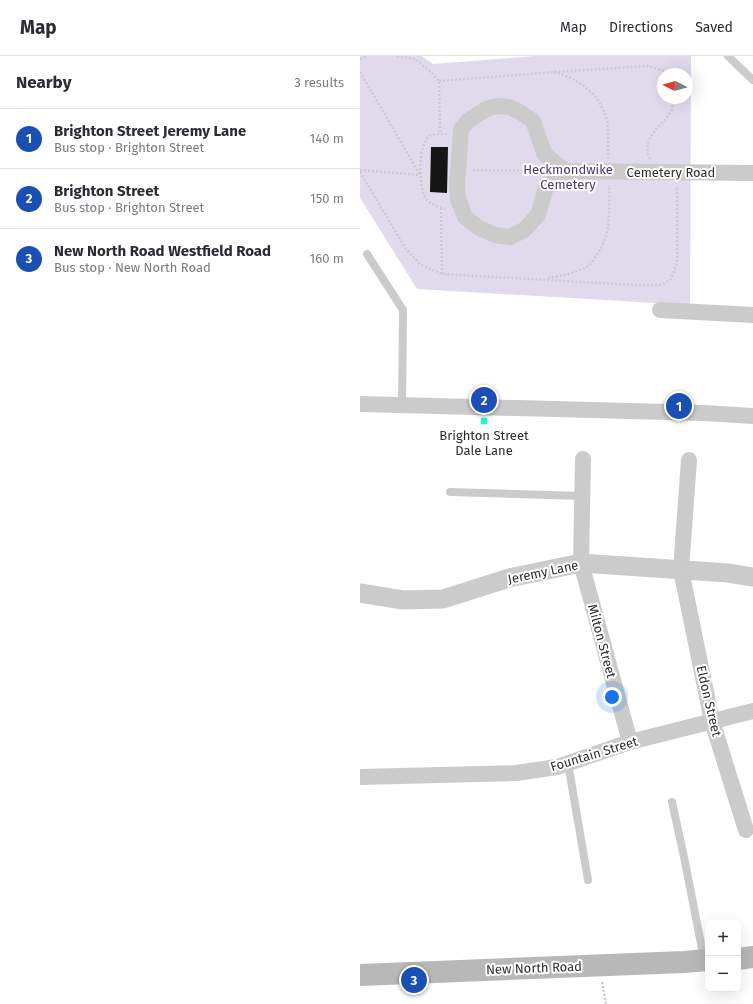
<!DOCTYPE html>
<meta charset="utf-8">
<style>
body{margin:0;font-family:"Fira Sans",sans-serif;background:#f2f2f3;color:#2b2b33}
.controls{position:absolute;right:12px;bottom:12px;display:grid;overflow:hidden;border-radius:8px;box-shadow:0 4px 16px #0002}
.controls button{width:36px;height:36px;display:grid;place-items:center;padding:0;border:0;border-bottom:1px solid #e1e1e2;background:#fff;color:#2b2b33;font:20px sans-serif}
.compass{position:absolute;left:297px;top:12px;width:36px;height:36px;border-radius:50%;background:#fff;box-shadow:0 4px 16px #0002;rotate:276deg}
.you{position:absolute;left:252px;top:641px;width:14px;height:14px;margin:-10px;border:3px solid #fff;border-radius:50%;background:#1a73e8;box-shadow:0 0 0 6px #1a73e833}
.badge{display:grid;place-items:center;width:26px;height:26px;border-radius:50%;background:#0b8043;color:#fff;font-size:13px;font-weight:700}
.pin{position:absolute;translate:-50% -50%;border:2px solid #fff;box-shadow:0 1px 4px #0006}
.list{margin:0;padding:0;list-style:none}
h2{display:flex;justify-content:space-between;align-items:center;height:52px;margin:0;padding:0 16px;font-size:17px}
h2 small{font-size:13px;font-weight:400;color:#7c7c81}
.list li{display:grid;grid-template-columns:26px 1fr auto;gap:12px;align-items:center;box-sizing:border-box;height:60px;padding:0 16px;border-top:1px solid #e1e1e2}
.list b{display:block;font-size:15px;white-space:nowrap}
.list p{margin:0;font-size:13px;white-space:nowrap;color:#7c7c81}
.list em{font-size:13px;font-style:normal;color:#7c7c81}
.map{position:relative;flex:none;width:393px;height:948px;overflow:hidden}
header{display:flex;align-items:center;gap:24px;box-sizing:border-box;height:56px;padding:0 20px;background:#fff;border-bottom:1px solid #e1e1e2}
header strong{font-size:19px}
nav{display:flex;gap:22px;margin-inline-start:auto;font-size:14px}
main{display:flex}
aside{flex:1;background:#fff}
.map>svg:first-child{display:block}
</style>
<header>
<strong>Map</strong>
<nav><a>Map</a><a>Directions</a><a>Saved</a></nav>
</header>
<main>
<aside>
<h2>Nearby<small>3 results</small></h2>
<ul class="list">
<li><span class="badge" style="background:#1a4fb4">1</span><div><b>Brighton Street Jeremy Lane</b><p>Bus stop · Brighton Street</p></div><em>140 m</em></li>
<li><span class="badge" style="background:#1a4fb4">2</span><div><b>Brighton Street</b><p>Bus stop · Brighton Street</p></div><em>150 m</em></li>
<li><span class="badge" style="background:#1a4fb4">3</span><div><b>New North Road Westfield Road</b><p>Bus stop · New North Road</p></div><em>160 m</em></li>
</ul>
</aside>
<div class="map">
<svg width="393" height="948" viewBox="0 0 393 948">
<rect width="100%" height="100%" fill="#fff"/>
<path fill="#e1daed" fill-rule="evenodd" d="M0,0H62L73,8L176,0H331L330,249L57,233L0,142ZM303,18H327V42H303Z"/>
<polygon fill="#151515" points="71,91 88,91 87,137 70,136"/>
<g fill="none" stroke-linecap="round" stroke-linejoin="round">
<g stroke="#cbcbcb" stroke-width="2.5" stroke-dasharray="2 2" stroke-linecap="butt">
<polyline points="37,0 55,3 72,17 79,25 80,78"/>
<polyline points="0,3 8,0"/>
<polyline points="0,16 60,119"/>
<path d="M194,16C217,22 238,36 246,61C249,70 248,91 248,102"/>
<polyline points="79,25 194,16 288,10 304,15 306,18"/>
<path d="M87,78C82,78 75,78 71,79C57,86 58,134 67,144C72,149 81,152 87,153"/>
<path d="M290,103C280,82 301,71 310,57C313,53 313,47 313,42"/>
<polyline points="0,114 60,119"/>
<polyline points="113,114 182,115"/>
<polyline points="0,116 46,193 61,209 82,218 274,229 302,229 311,223 317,207 317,130"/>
<polyline points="81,152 82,218"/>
<path d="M188,222C201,220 218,217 229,209C232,207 234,203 236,200C252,179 249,153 249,129"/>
<polyline points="242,926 246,948"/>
</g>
<g stroke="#cbcbcb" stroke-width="8">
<polyline points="368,0 393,24"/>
<polyline points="7,198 43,254 42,350"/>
<polyline points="90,436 222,440"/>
<polyline points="208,707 228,824"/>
<polyline points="312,746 324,801 344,903"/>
</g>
<g stroke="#cbcbcb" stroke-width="16">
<polyline points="206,115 186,131 178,159 164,174 150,181 135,179 119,172 105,161 98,143 97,129 101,73 109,64 126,53 138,50 149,51 160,56 173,65 184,97 195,107 206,115 393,117"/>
<polyline points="300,254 393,259"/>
<polyline points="0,348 344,357 393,360"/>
<polyline points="223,403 221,507 270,686"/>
<polyline points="329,404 321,514 352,665 386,774"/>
<polyline points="0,721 156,717 197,711 270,686 393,655"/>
</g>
<polyline stroke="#cbcbcb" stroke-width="19" points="0,537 43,544 83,543 149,522 221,507 368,517 393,521"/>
<g stroke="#b8b8b8" stroke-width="22">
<polyline points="378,903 393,901"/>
<polyline points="0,919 324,906 348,904"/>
</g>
</g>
<rect fill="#20f4d1" stroke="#fff" stroke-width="1.5" x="120" y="361" width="8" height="8" rx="2"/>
<g text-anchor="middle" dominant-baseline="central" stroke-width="4" stroke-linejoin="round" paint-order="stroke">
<g font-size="13" fill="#4f376d" stroke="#fff">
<text x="208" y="113">Heckmondwike<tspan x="208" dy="15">Cemetery</tspan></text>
</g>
<g font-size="13" fill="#2e2e2e" stroke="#fff">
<text x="311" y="116">Cemetery Road</text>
<text transform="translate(183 516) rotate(-12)">Jeremy Lane</text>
<text transform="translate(242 585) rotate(75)">Milton Street</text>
<text transform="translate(349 645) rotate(77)">Eldon Street</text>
<text transform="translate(234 698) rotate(-17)">Fountain Street</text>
<text transform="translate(174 912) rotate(-2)">New North Road</text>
</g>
<g font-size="13" fill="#2e2e2e" stroke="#fff">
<text x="124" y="379">Brighton Street<tspan x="124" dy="15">Dale Lane</tspan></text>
</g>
</g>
</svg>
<div class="controls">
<button>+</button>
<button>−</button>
</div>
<svg class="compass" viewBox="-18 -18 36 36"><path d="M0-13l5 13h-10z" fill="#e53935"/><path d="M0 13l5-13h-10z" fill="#7c7c81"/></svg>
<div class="you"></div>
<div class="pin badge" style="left:319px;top:350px;background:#1a4fb4">1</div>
<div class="pin badge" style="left:124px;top:344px;background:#1a4fb4">2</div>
<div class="pin badge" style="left:54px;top:924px;background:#1a4fb4">3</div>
</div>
</main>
